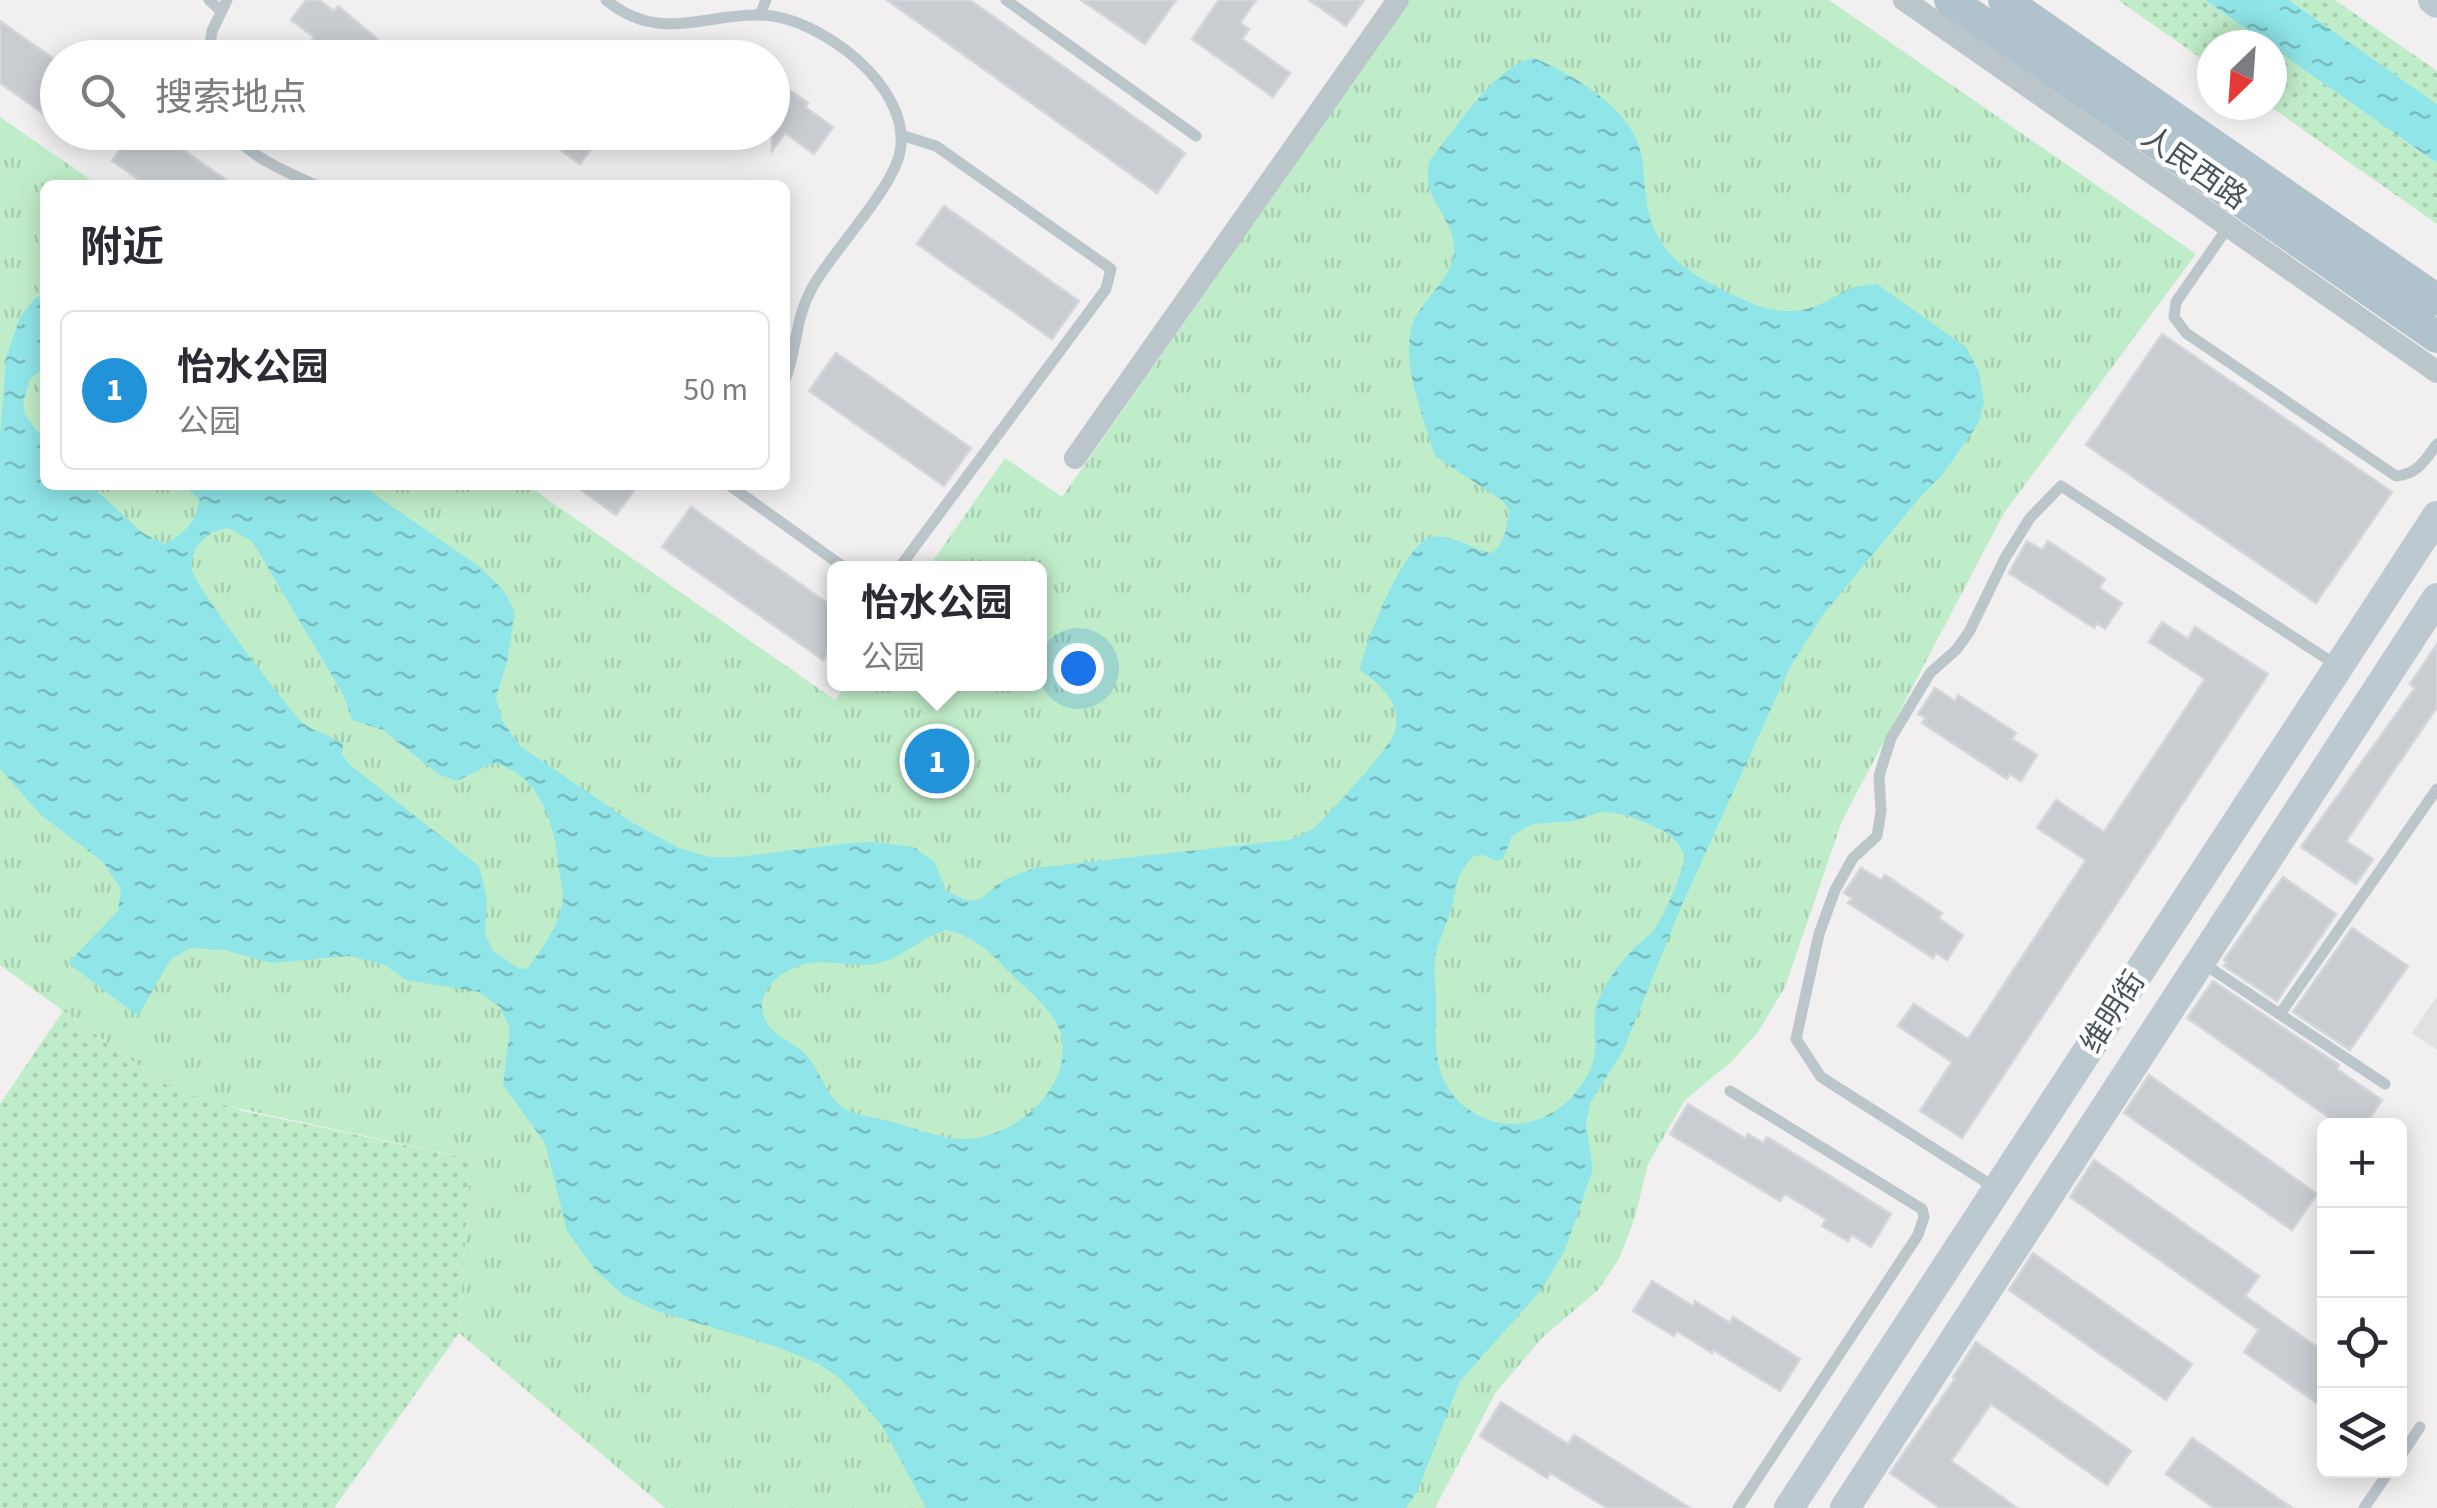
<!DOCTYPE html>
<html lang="zh">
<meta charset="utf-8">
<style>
body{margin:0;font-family:"Source Sans 3","Noto Sans SC",sans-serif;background:#f7f7f7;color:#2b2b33}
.controls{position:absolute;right:30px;bottom:30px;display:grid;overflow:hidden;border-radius:15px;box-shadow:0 5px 25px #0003}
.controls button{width:90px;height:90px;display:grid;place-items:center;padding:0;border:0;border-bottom:2px solid #e1e1e2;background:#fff;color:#2b2b33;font:50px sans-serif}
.compass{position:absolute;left:2197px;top:30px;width:90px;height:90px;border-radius:50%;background:#fff;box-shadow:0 5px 25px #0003;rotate:205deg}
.you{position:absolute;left:1078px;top:668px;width:35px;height:35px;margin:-25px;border:8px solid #fff;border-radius:50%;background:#1a73e8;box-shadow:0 0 0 15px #1a73e833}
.badge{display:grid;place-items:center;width:65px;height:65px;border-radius:50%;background:#2292d9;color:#fff;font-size:32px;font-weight:700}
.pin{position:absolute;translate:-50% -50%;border:5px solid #fff;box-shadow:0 2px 10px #0006}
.popup{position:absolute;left:827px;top:561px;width:220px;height:130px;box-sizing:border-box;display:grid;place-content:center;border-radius:15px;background:#fff;filter:drop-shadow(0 2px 8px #0005);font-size:32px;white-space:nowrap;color:#7c7c81}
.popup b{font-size:38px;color:#2b2b33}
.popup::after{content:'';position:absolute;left:50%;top:100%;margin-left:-20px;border:20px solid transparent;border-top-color:#fff}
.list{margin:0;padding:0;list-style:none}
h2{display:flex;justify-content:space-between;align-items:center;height:130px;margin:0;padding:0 40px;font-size:42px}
h2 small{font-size:32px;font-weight:400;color:#7c7c81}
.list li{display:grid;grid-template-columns:65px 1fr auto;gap:30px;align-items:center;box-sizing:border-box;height:160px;margin:0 20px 20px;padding:0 20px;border:2px solid #e1e1e2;border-radius:15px}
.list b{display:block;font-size:38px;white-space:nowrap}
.list p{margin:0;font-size:32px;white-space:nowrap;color:#7c7c81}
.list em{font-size:32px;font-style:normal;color:#7c7c81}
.icon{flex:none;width:55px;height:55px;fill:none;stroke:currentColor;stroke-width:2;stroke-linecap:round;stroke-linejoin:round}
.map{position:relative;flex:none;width:2437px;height:1508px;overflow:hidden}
.search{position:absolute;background:#fff;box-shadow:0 5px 25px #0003;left:40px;top:40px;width:750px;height:110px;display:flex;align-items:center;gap:25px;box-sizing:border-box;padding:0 35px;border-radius:55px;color:#7c7c81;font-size:38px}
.panel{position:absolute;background:#fff;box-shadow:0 5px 25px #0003;left:40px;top:180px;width:750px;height:310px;border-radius:15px}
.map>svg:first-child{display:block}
</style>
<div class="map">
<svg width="2437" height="1508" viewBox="0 0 2437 1508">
<defs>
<pattern id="grass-dots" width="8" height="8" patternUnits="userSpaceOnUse" patternTransform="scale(2.5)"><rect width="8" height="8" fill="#c0edc9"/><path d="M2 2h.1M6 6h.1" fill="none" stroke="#a6cdaf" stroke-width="1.8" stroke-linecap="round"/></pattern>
<pattern id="park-tufts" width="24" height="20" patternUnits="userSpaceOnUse" patternTransform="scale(2.5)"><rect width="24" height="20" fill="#c0edc9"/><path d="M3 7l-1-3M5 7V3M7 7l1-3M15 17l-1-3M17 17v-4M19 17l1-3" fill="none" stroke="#a6cdaf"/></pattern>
<pattern id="water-ripples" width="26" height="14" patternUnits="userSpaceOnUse" patternTransform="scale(2.5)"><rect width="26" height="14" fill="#8fe5e8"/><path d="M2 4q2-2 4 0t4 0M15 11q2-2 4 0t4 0" fill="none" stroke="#77bcbf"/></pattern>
</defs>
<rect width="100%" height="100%" fill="#f1efef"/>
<polygon fill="#e2e0e1" points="2437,996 2437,1050 2412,1033"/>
<g fill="url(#grass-dots)">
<polygon points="2118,0 2205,0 2269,45 2212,45 2212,66"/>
<polygon points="2289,0 2335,0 2437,71 2437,104"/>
<polygon points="2272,47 2437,163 2437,224 2268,105 2272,105"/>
<polygon points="63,1011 163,1083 243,1111 471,1159 459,1333 334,1508 0,1508 0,1104"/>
</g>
<polygon fill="url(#park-tufts)" points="1410,0 1829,0 2196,254 2004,513 1842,821 1785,987 1758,1032 1732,1061 1685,1100 1648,1164 1635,1217 1619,1259 1598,1290 1543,1337 1496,1392 1435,1508 665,1508 459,1333 471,1159 209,1102 163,1083 0,965 0,117 98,185 45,185 45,485 527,485 835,700 847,684 1040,684 1040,568 928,568 1005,458 1062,497"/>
<g fill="url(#water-ripples)" fill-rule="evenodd">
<polygon points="2205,0 2289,0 2437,104 2437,163"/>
<path d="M1534,58C1567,72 1613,98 1632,131C1645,153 1643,173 1646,197C1652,248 1682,270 1725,291C1745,301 1768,312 1791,311C1821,310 1831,295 1855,287C1861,285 1870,285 1877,284L1966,347L1979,372L1984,402L1978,424L1943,474L1920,497L1822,616L1789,669L1681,907L1623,1051L1591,1101L1586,1123L1593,1169L1565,1250L1542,1289L1460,1381L1418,1490L1406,1508H926L881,1424L841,1379L819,1364L777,1347L657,1311L623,1295L595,1270L567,1231L545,1143L503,1085L510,1028L500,1007L479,992L406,980L385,965L349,956L272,963L224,950L190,948L170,960L138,1016L68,963L118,911L121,889L103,862L41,815L0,769V438L6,358L20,317L35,298L45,295V367L30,379L23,402L25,415L45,441V485H90L143,533L164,544C183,535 197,521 199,500L184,485H361L480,567L504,591L515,612L507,662L496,698L502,720L520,746L633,823L679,848L710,857H737L851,843L873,842L914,847L935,863L946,891L968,901L980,899L1004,880L1035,868L1289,840C1296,837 1304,834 1311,830C1323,822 1390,747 1394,734C1404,706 1381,684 1360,670C1365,642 1404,542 1432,537C1450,533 1474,550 1492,553C1505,544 1507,526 1509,510L1503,501L1435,456C1424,418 1394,349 1418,313C1430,294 1450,277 1454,254C1458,218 1418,200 1430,160C1454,131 1498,62 1534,58ZM228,528L252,541L343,694L352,720L383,730L438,774L457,781L493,763C541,774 554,824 559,867C560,877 563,888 563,898C561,923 542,949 528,968L520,969L493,951L485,934L487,899L479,866L350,765L342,755L343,744C331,734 314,733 302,722C289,711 192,581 192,570C190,546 207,531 228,528ZM1601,812C1621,812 1641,820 1659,829C1669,833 1682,845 1684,856C1685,869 1664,915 1656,927C1651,935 1641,941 1634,948C1621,961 1607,981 1599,998C1589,1019 1600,1043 1592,1065C1573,1115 1514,1143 1468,1109C1434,1084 1435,1049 1436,1013C1437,992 1432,973 1436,953C1440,936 1449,920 1453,903C1457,882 1458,871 1474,856L1483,855L1496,861L1503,859L1512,836L1532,824L1574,821ZM946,930C976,936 993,955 1013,976C1029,991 1055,1012 1061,1034C1074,1088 1015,1138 966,1139C938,1140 912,1126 885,1120C873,1117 860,1116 849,1111C824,1099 822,1069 804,1053C794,1043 775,1036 768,1025C748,994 782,967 811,963C833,960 856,969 879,963C903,957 922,937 946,930Z"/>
</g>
<g fill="#c9cdd1" stroke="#d3d6da" stroke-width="2.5">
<polygon points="306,0 319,0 334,11 338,6 400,58 323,58 308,46 314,37 291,20"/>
<polygon points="887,0 970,0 1185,153 1157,193"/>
<polygon points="1081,0 1176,0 1145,44"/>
<polygon points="1219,0 1256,0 1240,23 1249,29 1242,39 1290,73 1273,97 1192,39"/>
<polygon points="1309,0 1364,0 1346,26"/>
<polygon points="0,21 58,62 58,124 0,83"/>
<polygon points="772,78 808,103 805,107 833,127 814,154 785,133 772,151"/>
<polygon points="132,132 158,132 233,185 147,185 112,161"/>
<polygon points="535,132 603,132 580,164"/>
<polygon points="944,206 1079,301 1052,339 917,244"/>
<polygon points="2162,334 2392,492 2316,603 2086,445"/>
<polygon points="836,353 971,448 944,486 809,391"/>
<polygon points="574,485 638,485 616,515"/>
<polygon points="691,507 834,608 834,643 823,660 662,547"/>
<polygon points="2027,541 2042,550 2048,541 2105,579 2099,588 2122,603 2105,629 2097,623 2094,628 2009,573"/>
<polygon points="2162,622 2188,639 2195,627 2268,674 1962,1138 1920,1111 1952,1062 1898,1026 1914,1004 1968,1039 2086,860 2037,828 2056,800 2104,832 2205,679 2149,642"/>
<polygon points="2437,644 2437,707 2346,841 2373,859 2356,884 2301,847 2415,688 2410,684"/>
<polygon points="1935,688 1955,701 1958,695 2016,733 2012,739 2037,755 2021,781 2010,774 2007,779 1922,723 1926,718 1918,714"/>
<polygon points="1861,868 1881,880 1885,875 1942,913 1938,918 1963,935 1947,960 1936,953 1933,958 1848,903 1852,898 1844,893"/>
<polygon points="2283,877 2336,914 2277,1001 2224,966 2227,962 2224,960"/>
<polygon points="2352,928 2408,966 2350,1050 2293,1012"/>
<polygon points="2213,981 2339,1065 2337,1069 2382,1100 2365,1126 2341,1126 2187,1018"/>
<polygon points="2149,1075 2317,1194 2292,1230 2124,1113"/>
<polygon points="1688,1104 1745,1138 1748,1134 1763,1143 1767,1137 1891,1214 1871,1247 1852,1235 1848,1241 1822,1226 1826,1219 1785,1194 1780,1201 1670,1134"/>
<polygon points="2094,1160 2259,1276 2245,1296 2324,1352 2324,1408 2244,1352 2259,1330 2070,1197"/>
<polygon points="2033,1253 2192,1364 2166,1400 2009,1290"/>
<polygon points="1652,1281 1693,1306 1695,1301 1730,1323 1733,1317 1800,1359 1780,1391 1713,1350 1712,1353 1677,1331 1674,1336 1633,1311"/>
<polygon points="1976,1342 2131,1451 2107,1485 1991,1404 1951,1461 2017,1508 1940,1508 1890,1473 1955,1379 1953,1377"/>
<polygon points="1501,1402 1568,1444 1574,1435 1690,1508 1607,1508 1550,1473 1547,1478 1480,1436"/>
<polygon points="2192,1438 2292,1508 2214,1508 2166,1474"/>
</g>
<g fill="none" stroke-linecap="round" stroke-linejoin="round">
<g stroke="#bbc6cb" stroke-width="11">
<polyline points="209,0 220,10"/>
<path d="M606,0C659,44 706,13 761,15C819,16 913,87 900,152C893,188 834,250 813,286C794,320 798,347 785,380"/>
<polyline points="1006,0 1196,136"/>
<polyline points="760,15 766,0"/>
<polyline points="208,58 212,31 227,0"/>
<path d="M230,132C253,158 284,171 315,185"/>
<path d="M2228,227L2176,302L2174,317L2186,333L2396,476C2418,474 2425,460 2437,444"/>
<polyline points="729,485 845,568"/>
<polyline points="899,568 1106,289 1111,269 936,146 901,135"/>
<polyline points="2204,964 2385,1084"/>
<polyline points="2280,1014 2437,789"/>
<polyline points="1730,1091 1922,1209 1924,1217 1918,1235 1738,1508"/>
<polyline points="1994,1187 1821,1077 1796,1039 1819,934 1835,890 1853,858 1877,836 1881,811 1879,776 1891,738 1930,673 1956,650 1969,632 2005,558 2030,518 2061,486 2338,666"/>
<polyline points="2400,1457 2420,1427"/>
<polyline points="2364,1508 2390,1470"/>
</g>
<g stroke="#bbc6cb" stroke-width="22">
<polyline points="1904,0 2437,372"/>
<polyline points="1075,458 1398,0"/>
</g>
<g stroke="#bcc9d0" stroke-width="30">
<polyline points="2433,0 2437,3"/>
<polyline points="1789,1508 2437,516"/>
<polyline points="1845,1508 2437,598"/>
</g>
<g stroke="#b0c3cc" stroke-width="32">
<polyline points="1950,0 2437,337"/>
<polyline points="2004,0 2437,300"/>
</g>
</g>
<g text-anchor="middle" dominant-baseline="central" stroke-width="9" stroke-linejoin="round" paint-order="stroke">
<g font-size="30" fill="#48565c" stroke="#fff">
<text transform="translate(2194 168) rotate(35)">人民西路</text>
<text transform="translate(2113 1012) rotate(-57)">维明街</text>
</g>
</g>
</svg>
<div class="controls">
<button>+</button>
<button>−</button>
<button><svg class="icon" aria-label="locate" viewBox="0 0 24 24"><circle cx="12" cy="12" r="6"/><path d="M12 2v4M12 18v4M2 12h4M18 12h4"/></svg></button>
<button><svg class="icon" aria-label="layers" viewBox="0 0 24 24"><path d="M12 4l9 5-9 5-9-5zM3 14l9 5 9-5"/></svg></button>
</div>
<svg class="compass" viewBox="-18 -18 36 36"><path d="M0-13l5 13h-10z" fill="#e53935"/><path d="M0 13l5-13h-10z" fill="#7c7c81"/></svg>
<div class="you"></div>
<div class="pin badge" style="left:937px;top:761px">1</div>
<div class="popup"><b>怡水公园</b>公园</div>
<div class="search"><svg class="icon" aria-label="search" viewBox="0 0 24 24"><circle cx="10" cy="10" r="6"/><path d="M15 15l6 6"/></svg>搜索地点</div>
<section class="panel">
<h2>附近<small></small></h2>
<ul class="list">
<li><span class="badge">1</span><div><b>怡水公园</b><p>公园</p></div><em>50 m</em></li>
</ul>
</section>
</div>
